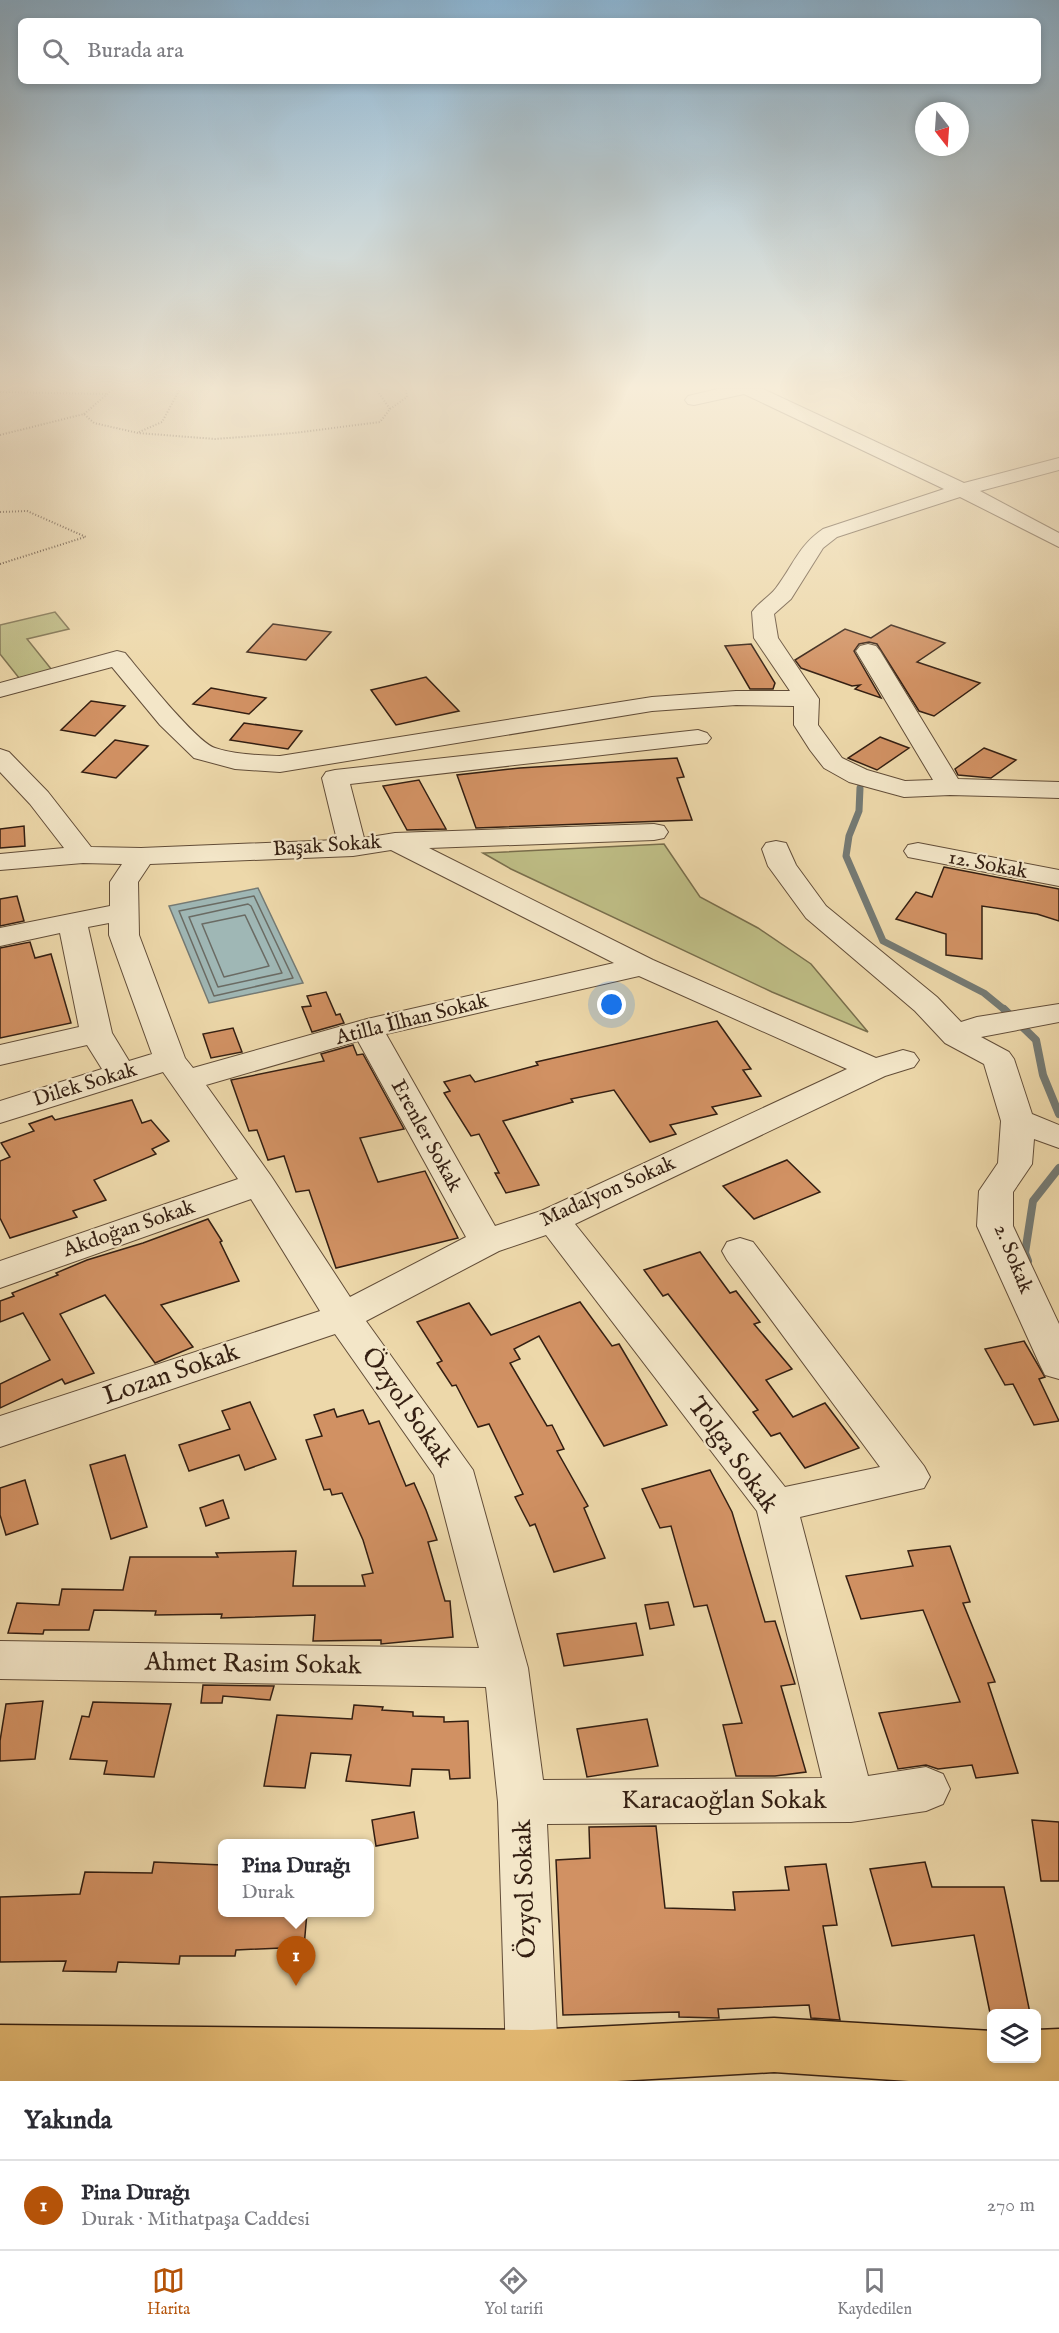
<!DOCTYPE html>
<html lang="tr">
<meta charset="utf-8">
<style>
body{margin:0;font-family:"IM FELL English",serif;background:#f7f7f7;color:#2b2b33}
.controls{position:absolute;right:18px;bottom:18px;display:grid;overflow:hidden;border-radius:9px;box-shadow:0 3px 9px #0003}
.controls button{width:54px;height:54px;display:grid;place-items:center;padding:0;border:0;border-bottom:2px solid #e1e1e2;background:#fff;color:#2b2b33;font:30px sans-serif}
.compass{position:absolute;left:915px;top:102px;width:54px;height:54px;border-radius:50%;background:#fff;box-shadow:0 3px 9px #0003;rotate:163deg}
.you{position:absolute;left:612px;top:1005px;width:21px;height:21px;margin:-15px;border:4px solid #fff;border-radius:50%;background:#1a73e8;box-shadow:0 0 0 9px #1a73e833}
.badge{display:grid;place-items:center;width:39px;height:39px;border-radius:50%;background:#b45309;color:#fff;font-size:20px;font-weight:700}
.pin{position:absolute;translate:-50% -50px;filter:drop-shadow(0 2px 3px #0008)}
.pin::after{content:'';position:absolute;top:32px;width:21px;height:18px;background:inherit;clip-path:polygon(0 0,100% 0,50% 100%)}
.popup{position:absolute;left:218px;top:1839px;width:156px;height:78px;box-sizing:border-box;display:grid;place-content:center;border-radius:9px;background:#fff;filter:drop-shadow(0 2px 4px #0005);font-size:20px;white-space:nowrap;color:#7c7c81}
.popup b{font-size:22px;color:#2b2b33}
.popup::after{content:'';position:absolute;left:50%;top:100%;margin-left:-12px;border:12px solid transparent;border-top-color:#fff}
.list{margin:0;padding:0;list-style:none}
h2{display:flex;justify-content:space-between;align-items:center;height:78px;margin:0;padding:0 24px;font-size:26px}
h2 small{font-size:20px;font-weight:400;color:#7c7c81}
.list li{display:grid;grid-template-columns:39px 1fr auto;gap:18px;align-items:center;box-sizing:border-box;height:90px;padding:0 24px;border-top:2px solid #e1e1e2}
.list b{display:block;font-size:22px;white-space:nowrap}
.list p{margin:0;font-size:20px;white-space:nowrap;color:#7c7c81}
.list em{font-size:20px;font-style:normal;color:#7c7c81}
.icon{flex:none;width:33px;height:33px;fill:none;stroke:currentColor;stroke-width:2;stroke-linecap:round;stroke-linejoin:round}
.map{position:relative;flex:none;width:1059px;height:2081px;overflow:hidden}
.search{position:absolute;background:#fff;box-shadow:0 3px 9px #0003;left:18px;right:18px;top:18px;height:66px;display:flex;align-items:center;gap:15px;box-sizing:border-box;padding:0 21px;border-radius:9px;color:#7c7c81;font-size:22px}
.sheet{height:168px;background:#fff}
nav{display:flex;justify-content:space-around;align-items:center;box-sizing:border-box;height:84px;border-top:2px solid #e1e1e2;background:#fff;font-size:16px;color:#7c7c81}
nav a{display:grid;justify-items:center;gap:3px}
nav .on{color:#b45309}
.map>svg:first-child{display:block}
</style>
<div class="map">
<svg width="1059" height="2081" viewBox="0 0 1059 2081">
<rect width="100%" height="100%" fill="#edd8aa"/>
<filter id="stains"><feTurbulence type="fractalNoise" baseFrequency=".00333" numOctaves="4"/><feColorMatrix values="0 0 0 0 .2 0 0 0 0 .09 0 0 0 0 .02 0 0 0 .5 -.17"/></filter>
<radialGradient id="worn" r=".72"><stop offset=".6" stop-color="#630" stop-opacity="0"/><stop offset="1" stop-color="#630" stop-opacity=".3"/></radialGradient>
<g fill="#bebd85" stroke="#796e4c" stroke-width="1.5">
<polygon points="55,612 69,629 27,639 52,670 19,678 0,654 0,625"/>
<polygon points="664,844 700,897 758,928 811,964 868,1032 772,992 511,869 483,853"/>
</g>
<polygon fill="#9fb7b5" stroke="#747a74" stroke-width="1.5" points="258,888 303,983 209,1003 169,906"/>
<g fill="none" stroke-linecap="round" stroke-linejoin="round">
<g stroke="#6a6b64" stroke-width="1.5">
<polygon points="254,896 293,978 214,996 179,911"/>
<polygon points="248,904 251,906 282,973 218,987 189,917"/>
<polygon points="245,915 269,966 224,977 202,924"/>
</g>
<polyline stroke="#747a74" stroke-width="7" points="860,788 859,811 849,836 846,856 883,941 984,993 1006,1011"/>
<g stroke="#747a74" stroke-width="8">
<polyline points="1004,1009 1036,1040 1043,1075 1059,1114"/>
<polyline points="1028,1261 1025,1253 1033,1201 1059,1168"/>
</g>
</g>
<g fill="#d19163" stroke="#341f12" stroke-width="1.5">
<polygon points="273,624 331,632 306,660 247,652"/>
<polygon points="891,625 945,643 917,662 980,683 934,716 919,711 877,644 869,642 859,644 854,651 881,698 855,689 860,685 852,686 801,668 795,660 845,629 871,638"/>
<polygon points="751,644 775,683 773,689 750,689 725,646"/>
<polygon points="426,677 459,711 396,725 371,690"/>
<polygon points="211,688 266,698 249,714 193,704"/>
<polygon points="91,701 125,706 95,736 61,730"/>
<polygon points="244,723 302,731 288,749 230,740"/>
<polygon points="880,737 909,748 877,770 848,758"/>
<polygon points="115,740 148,746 116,778 82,772"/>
<polygon points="984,748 1016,760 991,778 958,775 955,769"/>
<polygon points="677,758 684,777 677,778 692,820 476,828 457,775 520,768"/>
<polygon points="419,780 446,829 407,830 383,786"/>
<polygon points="24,826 25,846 0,848 0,829"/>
<polygon points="944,867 1059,889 1059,921 1037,914 982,906 982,959 946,955 946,934 896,919 916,892 932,897"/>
<polygon points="17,896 24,921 0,926 0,899"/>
<polygon points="30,942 35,958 51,954 71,1023 0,1038 0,948"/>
<polygon points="326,992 336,1015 340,1014 344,1023 312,1032 302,1007 311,1006 307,996"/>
<polygon points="717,1021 751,1069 743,1070 761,1096 712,1107 717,1114 670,1125 676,1134 650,1142 614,1090 571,1099 573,1102 503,1121 539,1185 506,1193 495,1173 499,1173 479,1134 471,1136 444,1093 450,1091 444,1082 470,1075 475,1082 538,1065 536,1062"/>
<polygon points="233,1028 242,1052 211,1058 203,1034"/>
<polygon points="353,1045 357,1055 363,1054 404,1129 360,1138 378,1182 425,1171 458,1238 336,1268 309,1190 296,1192 284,1156 268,1160 257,1130 249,1131 231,1080 324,1061 321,1054"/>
<polygon points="132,1100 142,1123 151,1120 169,1141 152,1149 156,1154 94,1180 106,1200 73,1211 77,1217 10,1238 0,1218 0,1161 10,1157 1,1143 34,1131 29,1124 52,1116 55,1120"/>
<polygon points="787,1160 820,1192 754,1219 723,1186"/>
<polygon points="208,1219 222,1241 220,1242 239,1281 161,1305 193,1347 155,1363 105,1295 60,1314 94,1373 65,1384 62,1379 0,1408 0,1384 50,1360 23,1313 0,1322 0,1301 14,1296 12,1293 58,1275 56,1273 87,1260 143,1243"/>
<polygon points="700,1252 730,1293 736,1291 760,1322 754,1324 792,1369 766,1380 793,1417 825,1403 859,1448 805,1468 780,1433 771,1436 753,1412 758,1410 668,1294 663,1296 644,1270"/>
<polygon points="580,1302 612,1346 619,1344 667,1425 604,1446 539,1336 514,1349 520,1359 510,1363 547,1426 552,1425 564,1449 557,1451 588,1506 584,1508 605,1558 554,1572 535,1524 530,1526 515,1497 523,1494 489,1424 478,1427 456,1385 452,1386 437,1363 442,1361 417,1322 469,1303 491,1335"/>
<polygon points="1024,1341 1045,1377 1039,1379 1059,1421 1034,1425 1013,1384 1005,1385 985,1349"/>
<polygon points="250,1402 276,1459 245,1470 239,1455 189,1471 179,1445 230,1429 222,1411"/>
<polygon points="334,1409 337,1417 363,1410 369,1424 379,1421 406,1486 414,1483 426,1510 437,1540 428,1542 445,1601 450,1601 453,1637 381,1644 381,1640 313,1641 315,1615 221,1618 222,1614 155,1615 156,1611 94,1610 89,1630 44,1630 43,1634 8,1633 17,1603 59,1605 62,1589 123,1590 130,1557 218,1557 216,1553 296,1551 293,1586 365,1586 362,1575 373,1573 363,1540 342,1493 332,1495 330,1489 324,1490 306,1440 322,1436 314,1415"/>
<polygon points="125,1455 147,1527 111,1539 90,1465"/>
<polygon points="710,1470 732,1512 765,1622 775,1621 795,1684 781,1686 806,1772 775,1776 736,1776 723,1725 742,1723 707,1605 694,1607 671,1526 660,1528 642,1489"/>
<polygon points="25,1480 38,1524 6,1535 0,1515 0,1488"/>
<polygon points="223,1500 229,1518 206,1526 200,1508"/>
<polygon points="950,1546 970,1602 963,1603 995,1682 988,1683 1018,1773 976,1778 972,1765 938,1769 926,1765 898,1769 879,1713 960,1702 923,1610 861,1619 846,1576 913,1566 908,1551"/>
<polygon points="668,1602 674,1625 650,1629 645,1605"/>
<polygon points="636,1623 643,1655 564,1666 557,1634"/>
<polygon points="203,1685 274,1686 270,1700 223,1696 222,1703 201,1703"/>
<polygon points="43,1701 35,1759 0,1761 0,1741 6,1704"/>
<polygon points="93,1702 171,1704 154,1777 104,1774 107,1761 70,1759 82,1716 89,1717"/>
<polygon points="354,1705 383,1707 382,1710 413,1712 413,1716 444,1717 444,1722 468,1721 470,1778 450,1779 449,1770 412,1769 410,1786 346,1781 351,1755 311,1753 305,1788 264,1786 277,1715 352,1719"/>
<polygon points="647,1719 658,1766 587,1777 577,1729"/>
<polygon points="414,1812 418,1838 376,1846 372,1820"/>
<polygon points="1032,1820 1059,1822 1059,1881 1041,1881"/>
<polygon points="656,1826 665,1908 735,1910 733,1892 789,1890 785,1867 826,1864 837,1925 823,1926 840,2020 811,2018 809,2005 718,2009 719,2018 679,2017 679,2012 563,2015 556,1860 590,1858 589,1827"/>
<polygon points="154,1862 222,1865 222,1912 307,1912 304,1947 236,1950 235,1956 180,1956 179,1964 118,1962 116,1972 63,1971 66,1961 0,1962 0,1897 80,1894 85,1872 152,1873"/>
<polygon points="925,1862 932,1887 1004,1887 1030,2013 990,2013 974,1935 892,1946 870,1869"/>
</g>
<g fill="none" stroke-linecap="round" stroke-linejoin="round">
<g stroke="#624d38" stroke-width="2">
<g id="minor">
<path d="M718,389H763L964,483L1059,458V470L980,491L1059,533V547L960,497L837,537L823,548L791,599L774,614L778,638L819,699L818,725L842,758L867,770L905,781L933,780L856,651L860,646L868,644L876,646L880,651L958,779L1059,782V798L950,795L904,797L849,782L824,768L810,750L794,725V706L736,705L652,711L280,772L235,769L194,758L160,725L112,667L0,697V683L117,651L125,653C141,672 196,742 215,748C236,755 258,755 280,756L652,697L736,691H790L754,638L752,612C758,603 769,597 776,588C793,566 798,546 823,529L944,489L744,394L694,405L688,404L685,400L688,396Z"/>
<path d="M698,730L707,733L711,738L707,743L350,784L364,838L395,833L654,824L664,826L668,832L664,838L654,840L429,848L653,960L876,1058L903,1050L914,1053L919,1060L914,1067L885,1076L575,1224L785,1487L880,1467L727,1260L722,1251L727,1242L740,1238L753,1242L924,1466L930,1477L924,1488L800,1517L868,1776L926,1767L943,1774L950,1789L943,1804L926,1811L851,1822L547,1824L558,2058L551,2077C537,2081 527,2081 513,2077L506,2058L498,1802L486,1687L0,1679V1641L479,1648L434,1475L335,1334L0,1447V1416L320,1311L251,1199L0,1288V1261L238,1179L163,1072L0,1123V1101L102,1069L87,1045L0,1065V1045L79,1027L60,933L0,946V928L110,906V882L122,864L83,863L0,870V854L64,848L30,804L0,772V749L9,752L48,792L91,847L141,848L337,840L322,778L326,772L335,770ZM391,850L614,963L367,1019L193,1068L185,1058L139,935L138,882L150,864L353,856ZM109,923V935L152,1054L129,1061L112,1033L88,927ZM639,976L847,1069L541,1211L495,1226L386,1034ZM358,1041L466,1237L350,1297L271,1176L206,1085ZM546,1235L757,1511L822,1778L543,1780L528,1668L473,1470L366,1321L499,1251Z"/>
<polygon points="776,841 786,843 796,865 826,906 937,997 961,1022 977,1017 1059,1004 1059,1022 981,1037 1009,1052 1014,1059 1032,1114 1059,1125 1059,1148 1034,1139 1032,1164 1013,1192 1013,1226 1059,1324 1059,1379 1045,1375 1040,1365 977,1226 979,1191 998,1163 1001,1121 984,1064 945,1043 915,1011 806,918 768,866 762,849 766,843"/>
<polygon points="918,843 1059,870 1059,886 908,857 904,851 908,845"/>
</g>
</g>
<g stroke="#341f12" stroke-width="3">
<polygon id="major" points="774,2018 992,2031 992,2058 1036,2058 1036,2030 1059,2029 1059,2081 909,2081 774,2072 617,2081 0,2081 0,2025 532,2030"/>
</g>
<g stroke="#341f12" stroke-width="2" stroke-dasharray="1 2" stroke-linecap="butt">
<polyline points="0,392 108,394"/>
<polyline points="390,409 407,397 406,389"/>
<polyline points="84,414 113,389"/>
<polyline points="139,432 162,422 180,389"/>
<polyline points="0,435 84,414 94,423 138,433 215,439 294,433 380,422 390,409 376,389"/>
<polyline points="0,512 27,511 86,537"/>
<polyline points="0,564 85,537"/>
</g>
<use href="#minor" fill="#f3e6c8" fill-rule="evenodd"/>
<use href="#major" fill="#e6bc75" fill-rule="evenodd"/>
</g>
<linearGradient id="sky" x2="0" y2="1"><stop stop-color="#8bb5d4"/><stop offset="0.57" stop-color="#f7edd9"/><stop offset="1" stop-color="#f7edd9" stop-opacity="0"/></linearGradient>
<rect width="1059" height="680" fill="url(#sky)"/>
<g text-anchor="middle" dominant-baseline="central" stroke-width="4.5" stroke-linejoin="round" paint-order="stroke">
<g font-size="21" fill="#341f12" stroke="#f3e6c8">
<text transform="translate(327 846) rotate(-4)">Başak Sokak</text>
<text transform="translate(988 865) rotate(11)">12. Sokak</text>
<text transform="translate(412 1020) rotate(-14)">Atilla İlhan Sokak</text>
<text transform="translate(85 1085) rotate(-17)">Dilek Sokak</text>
<text transform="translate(426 1136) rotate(61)">Erenler Sokak</text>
<text transform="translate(608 1192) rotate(-24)">Madalyon Sokak</text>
<text transform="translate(129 1229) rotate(-19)">Akdoğan Sokak</text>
<text transform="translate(1013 1259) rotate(68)">2. Sokak</text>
</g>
<g font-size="26" fill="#341f12" stroke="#f3e6c8">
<text transform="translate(171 1374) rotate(-19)">Lozan Sokak</text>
<text transform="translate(407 1407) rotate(55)">Özyol Sokak</text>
<text transform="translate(733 1455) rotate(54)">Tolga Sokak</text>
<text transform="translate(253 1664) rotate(1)">Ahmet Rasim Sokak</text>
<text x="724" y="1800">Karacaoğlan Sokak</text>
<text transform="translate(525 1889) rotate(-92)">Özyol Sokak</text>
</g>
</g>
<rect width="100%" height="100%" filter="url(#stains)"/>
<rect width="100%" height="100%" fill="url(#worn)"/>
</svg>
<div class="controls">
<button><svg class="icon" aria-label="layers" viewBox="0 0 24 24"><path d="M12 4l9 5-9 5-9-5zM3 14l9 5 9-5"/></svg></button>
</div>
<svg class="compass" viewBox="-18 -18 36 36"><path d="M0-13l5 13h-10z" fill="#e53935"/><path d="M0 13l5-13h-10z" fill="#7c7c81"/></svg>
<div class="you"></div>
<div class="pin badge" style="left:296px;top:1986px">1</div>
<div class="popup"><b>Pina Durağı</b>Durak</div>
<div class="search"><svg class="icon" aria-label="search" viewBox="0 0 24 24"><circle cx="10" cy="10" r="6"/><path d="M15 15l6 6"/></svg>Burada ara</div>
</div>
<section class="sheet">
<h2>Yakında<small></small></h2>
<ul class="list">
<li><span class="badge">1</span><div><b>Pina Durağı</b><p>Durak · Mithatpaşa Caddesi</p></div><em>270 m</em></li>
</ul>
</section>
<nav>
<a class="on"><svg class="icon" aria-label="map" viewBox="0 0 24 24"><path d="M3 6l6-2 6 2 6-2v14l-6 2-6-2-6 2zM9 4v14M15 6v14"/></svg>Harita</a>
<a><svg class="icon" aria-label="directions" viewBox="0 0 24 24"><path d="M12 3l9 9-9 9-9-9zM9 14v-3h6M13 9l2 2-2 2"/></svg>Yol tarifi</a>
<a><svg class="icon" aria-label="saved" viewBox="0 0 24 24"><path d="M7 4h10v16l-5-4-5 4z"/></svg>Kaydedilen</a>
</nav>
